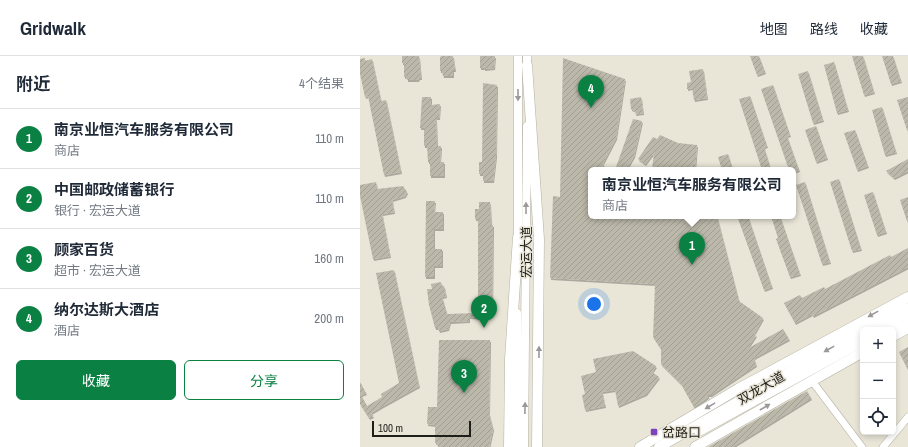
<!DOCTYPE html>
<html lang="zh">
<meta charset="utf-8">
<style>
body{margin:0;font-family:"Archivo Narrow","Noto Sans SC",sans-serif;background:#f2f2f3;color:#1f2937}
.controls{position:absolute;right:12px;bottom:12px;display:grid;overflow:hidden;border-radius:6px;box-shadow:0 2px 6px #0003}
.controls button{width:36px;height:36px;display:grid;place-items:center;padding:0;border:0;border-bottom:1px solid #e0e1e3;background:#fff;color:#1f2937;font:20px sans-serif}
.scale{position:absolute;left:12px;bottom:10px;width:99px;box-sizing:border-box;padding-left:4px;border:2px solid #201e19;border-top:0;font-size:11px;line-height:14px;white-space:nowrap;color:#201e19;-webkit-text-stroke:3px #e9e6d8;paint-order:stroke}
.you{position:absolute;left:234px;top:248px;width:14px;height:14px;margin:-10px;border:3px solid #fff;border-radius:50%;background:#1a73e8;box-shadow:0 0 0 6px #1a73e833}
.badge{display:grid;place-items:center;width:26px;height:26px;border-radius:50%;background:#0b8043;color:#fff;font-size:13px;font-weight:700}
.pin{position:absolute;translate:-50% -33px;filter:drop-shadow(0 1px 2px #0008)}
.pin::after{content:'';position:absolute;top:21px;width:14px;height:12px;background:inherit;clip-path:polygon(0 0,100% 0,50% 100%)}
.popup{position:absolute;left:228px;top:111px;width:208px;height:52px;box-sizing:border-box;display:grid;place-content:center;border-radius:6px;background:#fff;filter:drop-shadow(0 1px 3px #0005);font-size:13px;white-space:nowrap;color:#747a83}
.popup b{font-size:15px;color:#1f2937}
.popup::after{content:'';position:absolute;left:50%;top:100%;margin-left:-8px;border:8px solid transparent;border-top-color:#fff}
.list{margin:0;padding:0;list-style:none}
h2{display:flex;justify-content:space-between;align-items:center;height:52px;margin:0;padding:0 16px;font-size:17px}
h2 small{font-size:13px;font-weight:400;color:#747a83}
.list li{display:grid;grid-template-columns:26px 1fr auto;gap:12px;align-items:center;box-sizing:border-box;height:60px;padding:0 16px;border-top:1px solid #e0e1e3}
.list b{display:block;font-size:15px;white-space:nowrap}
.list p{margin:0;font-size:13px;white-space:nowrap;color:#747a83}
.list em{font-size:13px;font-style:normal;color:#747a83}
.actions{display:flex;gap:8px;padding:12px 16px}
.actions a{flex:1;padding:9px 0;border:1px solid #0b8043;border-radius:6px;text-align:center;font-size:14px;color:#0b8043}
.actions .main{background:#0b8043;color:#fff}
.icon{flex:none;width:22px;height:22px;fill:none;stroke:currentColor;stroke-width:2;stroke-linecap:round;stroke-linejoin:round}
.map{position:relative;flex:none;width:548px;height:391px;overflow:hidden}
header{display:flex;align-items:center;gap:24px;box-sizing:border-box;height:56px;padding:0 20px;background:#fff;border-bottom:1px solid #e0e1e3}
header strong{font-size:19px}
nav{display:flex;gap:22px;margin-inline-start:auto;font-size:14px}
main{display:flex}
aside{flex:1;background:#fff}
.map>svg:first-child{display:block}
</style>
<header>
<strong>Gridwalk</strong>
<nav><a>地图</a><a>路线</a><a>收藏</a></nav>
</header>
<main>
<aside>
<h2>附近<small>4个结果</small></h2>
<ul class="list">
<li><span class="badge">1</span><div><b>南京业恒汽车服务有限公司</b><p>商店</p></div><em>110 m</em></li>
<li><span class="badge">2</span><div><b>中国邮政储蓄银行</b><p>银行 · 宏运大道</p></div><em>110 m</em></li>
<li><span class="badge">3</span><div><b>顾家百货</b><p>超市 · 宏运大道</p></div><em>160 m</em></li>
<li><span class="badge">4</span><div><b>纳尔达斯大酒店</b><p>酒店</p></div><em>200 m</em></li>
</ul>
<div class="actions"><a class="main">收藏</a><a>分享</a></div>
</aside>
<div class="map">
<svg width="548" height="391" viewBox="0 0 548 391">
<defs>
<pattern id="building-hatch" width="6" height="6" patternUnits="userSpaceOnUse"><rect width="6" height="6" fill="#bcb9ab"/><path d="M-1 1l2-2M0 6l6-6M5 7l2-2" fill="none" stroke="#a19f93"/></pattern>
<filter id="shadow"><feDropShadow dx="1" dy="2" stdDeviation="0" flood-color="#0004"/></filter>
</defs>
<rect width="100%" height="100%" fill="#e9e6d8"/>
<g fill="url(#building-hatch)" filter="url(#shadow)">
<polygon points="42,0 59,0 61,22 59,22 58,24 47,24 47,20 44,21 44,7 42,7"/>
<polygon points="82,0 93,0 95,14 93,14 93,20 83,20 82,15 80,15 80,1"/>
<polygon points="120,0 135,0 134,12 124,13 124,12 120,12"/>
<polygon points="390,0 399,0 405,16 397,19"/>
<polygon points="492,0 503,0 514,36 504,39"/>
<polygon points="522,0 533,0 541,25 531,28"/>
<polygon points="5,2 5,5 12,3 21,45 26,44 41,116 24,119 8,40 5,41 0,18 0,3"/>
<polygon points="203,2 265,23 256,82 243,107 244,114 231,114 231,160 357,160 379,245 403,262 394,278 396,279 387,293 423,273 429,283 394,302 396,309 351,339 348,339 348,341 334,351 321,328 301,308 301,293 293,281 295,228 190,222 193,140 200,141"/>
<polygon points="474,6 488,54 477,57 464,9"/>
<polygon points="343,13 347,42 334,44 332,32 327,33 327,27 331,26 329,15"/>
<polygon points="448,15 463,64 453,67 438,18"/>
<polygon points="123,27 137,29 136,100 133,125 123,125 123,118 119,118 119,106 122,106"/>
<polygon points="413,29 430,79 427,80 439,114 433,116 433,114 429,114 401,33"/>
<polygon points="390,40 407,90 404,91 411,114 402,114 379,43"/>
<polygon points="62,41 71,41 71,49 80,48 79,62 76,62 77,90 81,90 80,106 84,106 84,120 70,120 70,106 68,106 67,90 64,90 64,72 60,72"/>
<polygon points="281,41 283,57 275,58 276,55 271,53 270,43"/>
<polygon points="548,41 548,74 547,74 537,44"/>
<polygon points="522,51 536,96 525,99 512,54"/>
<polygon points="273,63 282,65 274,100 266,114 255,114"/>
<polygon points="456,70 467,102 456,106 445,74"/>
<polygon points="495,74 508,110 497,114 484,77"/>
<polygon points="300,79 318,87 337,89 335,114 292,114 294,96 285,108 278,103 293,81 297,83"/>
<polygon points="368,98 373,114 362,114 358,101"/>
<polygon points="548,103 548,115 534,122 526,115"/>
<polygon points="479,123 501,193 492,195 470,126"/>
<polygon points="16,126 17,133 43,130 47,136 45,140 32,144 34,156 22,158 30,200 13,203 0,140 0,129"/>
<polygon points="445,126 470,206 462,208 436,129"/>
<polygon points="513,136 526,176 517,179 504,139"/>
<polygon points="548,141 548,165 547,165 540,144"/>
<polygon points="66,145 75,145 74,156 83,156 83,173 74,173 74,193 82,193 82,210 74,210 74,221 65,221"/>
<polygon points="119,146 130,146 131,169 133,169 132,260 128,259 128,262 109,261 109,265 90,266 88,273 79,275 78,272 75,272 69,249 67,233 72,233 71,228 81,226 82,230 84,230 86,240 82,241 87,258 118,257 118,163 115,163 115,153 119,153"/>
<polygon points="377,160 388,160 412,231 404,234"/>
<polygon points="411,160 420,160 440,218 430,221 416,183 418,182"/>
<polygon points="548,192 548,211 453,260 452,258 435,267 424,247 440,239 442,242 464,231 465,233 530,199 531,201"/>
<polygon points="34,214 59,330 21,351 11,357 13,360 9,362 0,348 0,326 6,337 1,339 7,350 22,341 21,338 39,327 16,217"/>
<polygon points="79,284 130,284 129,357 133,373 129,391 78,391 77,386 75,387 75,369 67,368 68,351 77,351"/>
<polygon points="548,291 548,314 539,296"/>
<polygon points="273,295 296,310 292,316 299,321 286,338 258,350 255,334 242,336 245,350 225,354 222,339 225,338 221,320 236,316 233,303"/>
<polygon points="447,335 451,342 372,391 348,391"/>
</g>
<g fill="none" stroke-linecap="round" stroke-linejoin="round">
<g stroke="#b5b2a4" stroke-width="8">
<g id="minor">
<polyline points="452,325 502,391"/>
<polyline points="523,391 548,361"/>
</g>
</g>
<g stroke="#b5b2a4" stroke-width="9">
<g id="major">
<polyline points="167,14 167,0"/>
<polyline points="158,187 158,0"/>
<polyline points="157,391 157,257"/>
<polyline points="164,391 167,70"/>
</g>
</g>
<g stroke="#b5b2a4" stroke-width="11">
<g id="highway">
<polyline points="167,9 179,183 177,391"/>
<polyline points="504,274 548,252"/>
<polyline points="524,274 548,262"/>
<polyline points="533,280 548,272"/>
<polyline points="339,375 503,285"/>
<polyline points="149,391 150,303 158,181"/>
<polyline points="280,391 378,333 548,241"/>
<polyline points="299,391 503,274"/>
<polyline points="335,391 503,296"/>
</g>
</g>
<use href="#minor" stroke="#fff" stroke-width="7"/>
<use href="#major" stroke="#fff" stroke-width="8"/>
<use href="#highway" stroke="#fff" stroke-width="10"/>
</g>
<defs><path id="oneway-solid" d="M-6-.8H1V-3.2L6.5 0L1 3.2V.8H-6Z"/></defs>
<g fill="#9b9a98">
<use href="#oneway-solid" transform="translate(158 39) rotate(90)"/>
<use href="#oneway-solid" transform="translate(166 152) rotate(-90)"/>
<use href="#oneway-solid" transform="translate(513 258) rotate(151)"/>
<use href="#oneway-solid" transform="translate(469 293) rotate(151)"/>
<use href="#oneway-solid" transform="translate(179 296) rotate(-90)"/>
<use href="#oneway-solid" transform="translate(350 350) rotate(149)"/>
<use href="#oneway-solid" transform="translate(405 351) rotate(-30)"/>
<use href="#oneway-solid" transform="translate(165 352) rotate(-89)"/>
</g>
<rect fill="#7c44ba" stroke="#e9e6d8" stroke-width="1.5" x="290" y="372" width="8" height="8" rx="2"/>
<g text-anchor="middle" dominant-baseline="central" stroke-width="3" stroke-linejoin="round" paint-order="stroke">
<g font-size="13" fill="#201e19" stroke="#e9e6d8">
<text transform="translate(166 196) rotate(-90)">宏运大道</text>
<text transform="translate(401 332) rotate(-30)">双龙大道</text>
</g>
<g font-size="13" fill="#201e19" stroke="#e9e6d8" text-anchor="start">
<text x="302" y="376">岔路口</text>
</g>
</g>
</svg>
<div class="controls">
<button>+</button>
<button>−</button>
<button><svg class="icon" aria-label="locate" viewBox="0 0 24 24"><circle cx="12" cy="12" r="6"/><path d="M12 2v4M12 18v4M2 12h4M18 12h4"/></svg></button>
</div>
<div class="scale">100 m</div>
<div class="you"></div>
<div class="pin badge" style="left:332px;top:209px">1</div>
<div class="popup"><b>南京业恒汽车服务有限公司</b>商店</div>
<div class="pin badge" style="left:124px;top:272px">2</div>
<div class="pin badge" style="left:104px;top:337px">3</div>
<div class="pin badge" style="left:231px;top:52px">4</div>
</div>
</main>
